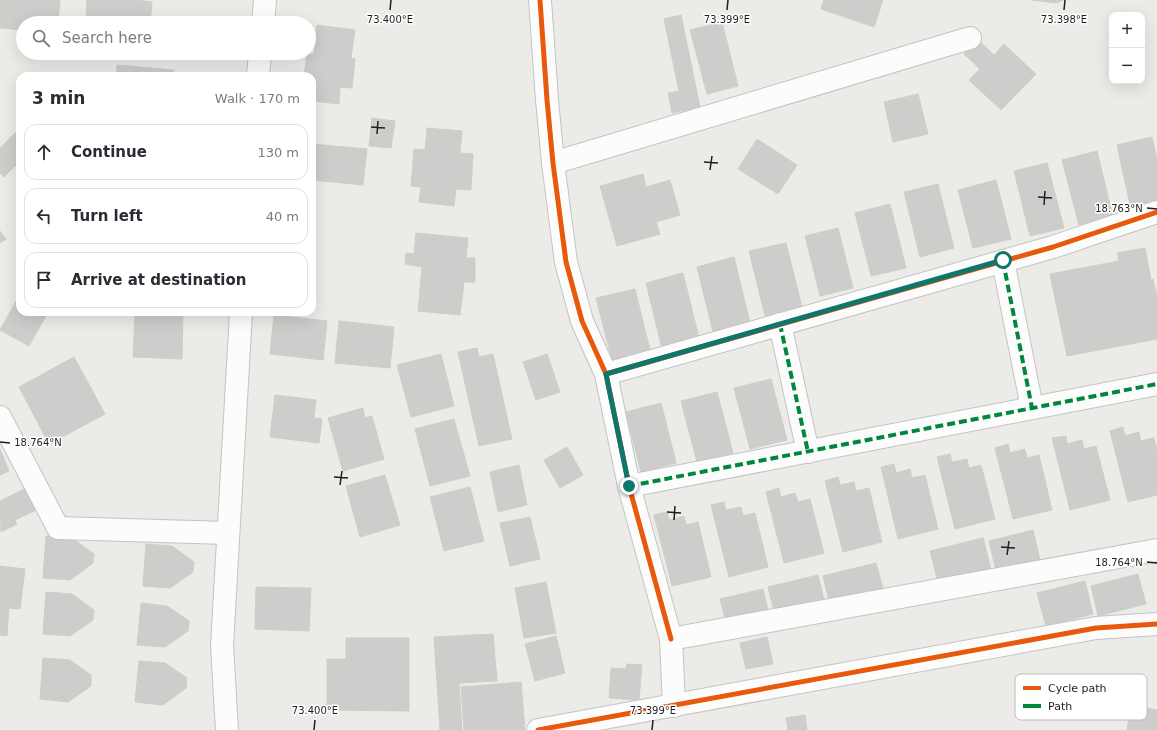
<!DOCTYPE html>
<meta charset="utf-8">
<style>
body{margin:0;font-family:"DejaVu Sans",sans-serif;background:#f7f7f7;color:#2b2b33}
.controls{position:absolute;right:12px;top:12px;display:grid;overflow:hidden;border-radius:8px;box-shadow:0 4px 16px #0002}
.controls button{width:36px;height:36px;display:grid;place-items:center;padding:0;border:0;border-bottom:1px solid #e1e1e2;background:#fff;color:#2b2b33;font:20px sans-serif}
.stop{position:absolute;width:12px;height:12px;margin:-9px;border:3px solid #0f766e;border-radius:50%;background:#fff}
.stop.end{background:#0f766e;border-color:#fff;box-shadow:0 1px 4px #0008}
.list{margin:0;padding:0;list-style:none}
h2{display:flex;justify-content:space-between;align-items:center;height:52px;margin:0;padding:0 16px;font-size:17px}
h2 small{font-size:13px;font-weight:400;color:#7c7c81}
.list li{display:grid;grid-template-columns:26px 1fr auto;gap:12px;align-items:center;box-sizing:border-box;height:56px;margin:0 8px 8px;padding:0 8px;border:1px solid #e1e1e2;border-radius:12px}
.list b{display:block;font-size:15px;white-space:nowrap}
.list em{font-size:13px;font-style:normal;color:#7c7c81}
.icon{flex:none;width:22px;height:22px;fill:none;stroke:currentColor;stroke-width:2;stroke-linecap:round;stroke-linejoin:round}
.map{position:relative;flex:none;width:1157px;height:730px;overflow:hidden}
.search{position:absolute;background:#fff;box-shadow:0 4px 16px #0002;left:16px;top:16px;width:300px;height:44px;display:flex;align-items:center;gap:10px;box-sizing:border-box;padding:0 14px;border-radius:22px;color:#7c7c81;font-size:15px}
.panel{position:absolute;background:#fff;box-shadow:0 4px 16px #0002;left:16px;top:72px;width:300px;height:244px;border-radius:12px}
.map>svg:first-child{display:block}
</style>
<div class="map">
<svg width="1157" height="730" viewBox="0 0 1157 730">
<rect width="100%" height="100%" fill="#ecebe8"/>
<g fill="#cfcdcb" stroke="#cfcdc9">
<polygon points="0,0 60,0 58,23 23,23 23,30 0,28"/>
<polygon points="87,0 136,0 152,2 150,23 86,23"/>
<polygon points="824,0 883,0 874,27 821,9"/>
<polygon points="1031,0 1063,0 1057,3"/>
<polygon points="681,15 700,107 672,113 668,93 679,91 664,19"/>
<polygon points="722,22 738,86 707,94 690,30"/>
<polygon points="317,25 355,30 351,58 355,59 352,88 340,87 339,104 312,101 312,76 304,76 307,54 314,54"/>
<polygon points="978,40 994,55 1004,44 1036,74 1001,110 969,80 980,69 964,54"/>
<polygon points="117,65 174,70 173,76 116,76"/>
<polygon points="918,94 928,134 893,142 884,102"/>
<polygon points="372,118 395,121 391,148 369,146"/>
<polygon points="20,128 20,171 15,166 4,177 0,173 0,148"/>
<polygon points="427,128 462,131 460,153 473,154 471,190 456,189 454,206 419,202 421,187 411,186 414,149 425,150"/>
<polygon points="1152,137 1157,160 1157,204 1131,209 1117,145"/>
<polygon points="757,139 797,165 778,194 738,169"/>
<polygon points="312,144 367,149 363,185 312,180"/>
<polygon points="1097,151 1113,217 1079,225 1062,160"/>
<polygon points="1047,163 1064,228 1030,236 1014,171"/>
<polygon points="643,174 646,187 670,180 680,215 656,222 660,234 617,246 600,186"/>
<polygon points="996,180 1011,239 973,248 958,190"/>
<polygon points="938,184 954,248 920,257 904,192"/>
<polygon points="890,204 906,268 871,276 855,213"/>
<polygon points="838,228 853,288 820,296 805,236"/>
<polygon points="0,231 6,239 0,243"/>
<polygon points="416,233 468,238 466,258 475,258 475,282 464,282 460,315 418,311 422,267 405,264 406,253 414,254"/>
<polygon points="786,243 802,307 765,316 749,251"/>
<polygon points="1145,248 1151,280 1153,279 1157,297 1157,339 1067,356 1050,274 1119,261 1117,253"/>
<polygon points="734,257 750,323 713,332 697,267"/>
<polygon points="683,273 699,338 662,348 646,283"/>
<polygon points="635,289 650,350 612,360 596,298"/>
<polygon points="20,294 20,312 48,312 29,346 0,330"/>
<polygon points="135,312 183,312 182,359 133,357"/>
<polygon points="274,315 327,321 323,360 270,354"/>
<polygon points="339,321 394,327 390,368 335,363"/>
<polygon points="477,348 479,357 493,354 512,439 479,446 458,352"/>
<polygon points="441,354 454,406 411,417 397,365"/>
<polygon points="547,354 560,392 536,400 523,362"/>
<polygon points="74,357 105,414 49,444 19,387"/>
<polygon points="771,379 787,440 750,449 734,388"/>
<polygon points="717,392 733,453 697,462 681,401"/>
<polygon points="275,395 316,400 314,418 322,419 319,443 270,437"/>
<polygon points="661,403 676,463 641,472 626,412"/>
<polygon points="363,408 365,418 372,416 384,459 343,471 328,418"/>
<polygon points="454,419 470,476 430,486 415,429"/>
<polygon points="1123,427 1125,436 1139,432 1141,441 1154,438 1157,450 1157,495 1128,502 1110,431"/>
<polygon points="1066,436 1067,444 1082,440 1084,449 1096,446 1110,500 1070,510 1052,438"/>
<polygon points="1008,444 1010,453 1025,449 1027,458 1039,455 1052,510 1013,519 995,448"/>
<polygon points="567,447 583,475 560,488 544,460"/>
<polygon points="0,449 9,471 0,475"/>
<polygon points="950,454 952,462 967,459 969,468 981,465 995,519 955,529 937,457"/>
<polygon points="894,464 896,473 910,469 912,478 925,475 938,529 898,539 881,467"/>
<polygon points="519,465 527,505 498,512 490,472"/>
<polygon points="385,475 400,525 360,537 346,486"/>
<polygon points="838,477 840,485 854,482 856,491 869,488 882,542 843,552 825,481"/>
<polygon points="470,487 484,541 444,551 430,497"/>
<polygon points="26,488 36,510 15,520 17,524 1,532 0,501"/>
<polygon points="779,488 781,497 795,493 798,502 810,499 824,553 784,563 766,492"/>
<polygon points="724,502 726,510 741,507 743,516 755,513 768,567 729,577 711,505"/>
<polygon points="667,512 669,520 684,516 686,525 698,522 711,577 672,586 654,515"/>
<polygon points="530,517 540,559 510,566 500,523"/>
<polygon points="1033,530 1040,560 996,571 989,541"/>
<polygon points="46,536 72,538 94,554 93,563 70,580 43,578"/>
<polygon points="983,538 991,569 938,582 930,551"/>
<polygon points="146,544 172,546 194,562 193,572 170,588 143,586"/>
<polygon points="876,563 884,592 830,605 823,576"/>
<polygon points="0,566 25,569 20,609 9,608 7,636 0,635"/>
<polygon points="1138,574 1146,604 1098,616 1091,586"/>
<polygon points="818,575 825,604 775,616 768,587"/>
<polygon points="1085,581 1093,614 1046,626 1037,593"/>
<polygon points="546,582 556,633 524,638 515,588"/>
<polygon points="256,587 311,588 309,631 255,629"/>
<polygon points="763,589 769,615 727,626 720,599"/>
<polygon points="46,592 72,594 94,610 93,620 70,636 43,634"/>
<polygon points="141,603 167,606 189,621 188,631 165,647 137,645"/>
<polygon points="493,634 497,681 459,683 462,730 440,730 434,637"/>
<polygon points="556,636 565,673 535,681 525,644"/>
<polygon points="767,637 773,664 746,669 740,643"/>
<polygon points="346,638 409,638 409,711 327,710 327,659 346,659"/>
<polygon points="43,658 70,660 91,675 91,686 68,702 40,699"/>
<polygon points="139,661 165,663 187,678 186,688 163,705 135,702"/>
<polygon points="627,664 642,665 639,700 609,698 611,668 626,669"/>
<polygon points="521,682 525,730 464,730 461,687"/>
<polygon points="1131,705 1157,710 1157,730 1127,730"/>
<polygon points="805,715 807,730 788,730 786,718"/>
</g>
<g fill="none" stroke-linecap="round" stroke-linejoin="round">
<g stroke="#c3c3c2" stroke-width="24">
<g id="minor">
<polyline points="540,0 547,100 553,163 566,262 582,321 606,374 629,486 671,639"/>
<polyline points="263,23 265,0"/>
<polyline points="258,76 260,53"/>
<polyline points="553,163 970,38"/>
<polyline points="1003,261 1032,408"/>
<polyline points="780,324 808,452"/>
<polyline points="606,374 1053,247 1157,212"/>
<polyline points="0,417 58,528 228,533"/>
<polyline points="629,486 1157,384"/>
<polyline points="674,706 671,639 1157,550"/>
<polyline points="227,730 222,646 241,312"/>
<polyline points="538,730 1096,628 1157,624"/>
</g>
</g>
<use href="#minor" stroke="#fcfcfc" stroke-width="22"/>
<g stroke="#00873e" stroke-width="4" stroke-dasharray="8 4" stroke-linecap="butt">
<polyline points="1003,261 1032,408"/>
<polyline points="780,324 808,452"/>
<polyline points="629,486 1157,384"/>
</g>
<g stroke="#fff" stroke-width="8">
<g id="cycleway">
<polyline points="540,0 547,100 553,163 566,262 582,321 606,374 629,486 671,639"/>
<polyline points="606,374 1053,247 1157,212"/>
<polyline points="538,730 1096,628 1157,624"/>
</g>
</g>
<use href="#cycleway" stroke="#e8590c" stroke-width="5"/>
</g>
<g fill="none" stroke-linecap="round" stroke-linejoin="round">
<polyline stroke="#0f766e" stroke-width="5" points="629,486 606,374 1003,260"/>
</g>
<path fill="none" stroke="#1e1e1e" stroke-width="1.5" d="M390,10L391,0M727,10L728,0M1064,10L1065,0M371,127L385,128M377,134L378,121M704,162L718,163M710,170L712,156M1038,197L1052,198M1044,205L1045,191M1147,208L1157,209M0,442L10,443M334,477L348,478M340,485L342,471M667,512L681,513M674,520L675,506M1001,547L1015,548M1007,555L1009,541M1147,562L1157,563M314,730L315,720M652,730L653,720"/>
<rect x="1015" y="674" width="132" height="46" rx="6" fill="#fff" stroke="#bcbcbc" stroke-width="1"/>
<rect x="1023" y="686" width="18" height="4" fill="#e8590c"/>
<rect x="1023" y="704" width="18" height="4" fill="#00873e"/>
<g font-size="11" fill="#1e1e1e">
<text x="1048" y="692">Cycle path</text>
<text x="1048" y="710">Path</text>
</g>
<g font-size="10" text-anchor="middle" fill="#1e1e1e" stroke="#fff" stroke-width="3" stroke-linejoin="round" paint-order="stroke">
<text x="390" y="23">73.400°E</text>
<text x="727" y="23">73.399°E</text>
<text x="1064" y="23">73.398°E</text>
<text x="1119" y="212">18.763°N</text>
<text x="38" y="446">18.764°N</text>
<text x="1119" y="566">18.764°N</text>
<text x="315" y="714">73.400°E</text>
<text x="653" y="714">73.399°E</text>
</g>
</svg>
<div class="controls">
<button>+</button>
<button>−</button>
</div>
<div class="stop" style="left:1003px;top:260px"></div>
<div class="stop end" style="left:629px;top:486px"></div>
<div class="search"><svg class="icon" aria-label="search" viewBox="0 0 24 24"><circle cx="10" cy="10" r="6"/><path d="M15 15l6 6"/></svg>Search here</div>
<section class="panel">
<h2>3 min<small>Walk · 170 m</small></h2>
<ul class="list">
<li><svg class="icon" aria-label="ahead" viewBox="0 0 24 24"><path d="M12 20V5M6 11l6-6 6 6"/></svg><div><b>Continue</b></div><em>130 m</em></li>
<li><svg class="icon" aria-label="left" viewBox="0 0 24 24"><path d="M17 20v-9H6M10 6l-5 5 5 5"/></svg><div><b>Turn left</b></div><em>40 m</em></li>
<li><svg class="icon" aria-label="arrive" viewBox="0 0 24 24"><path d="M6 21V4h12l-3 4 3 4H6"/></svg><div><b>Arrive at destination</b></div></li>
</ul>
</section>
</div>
